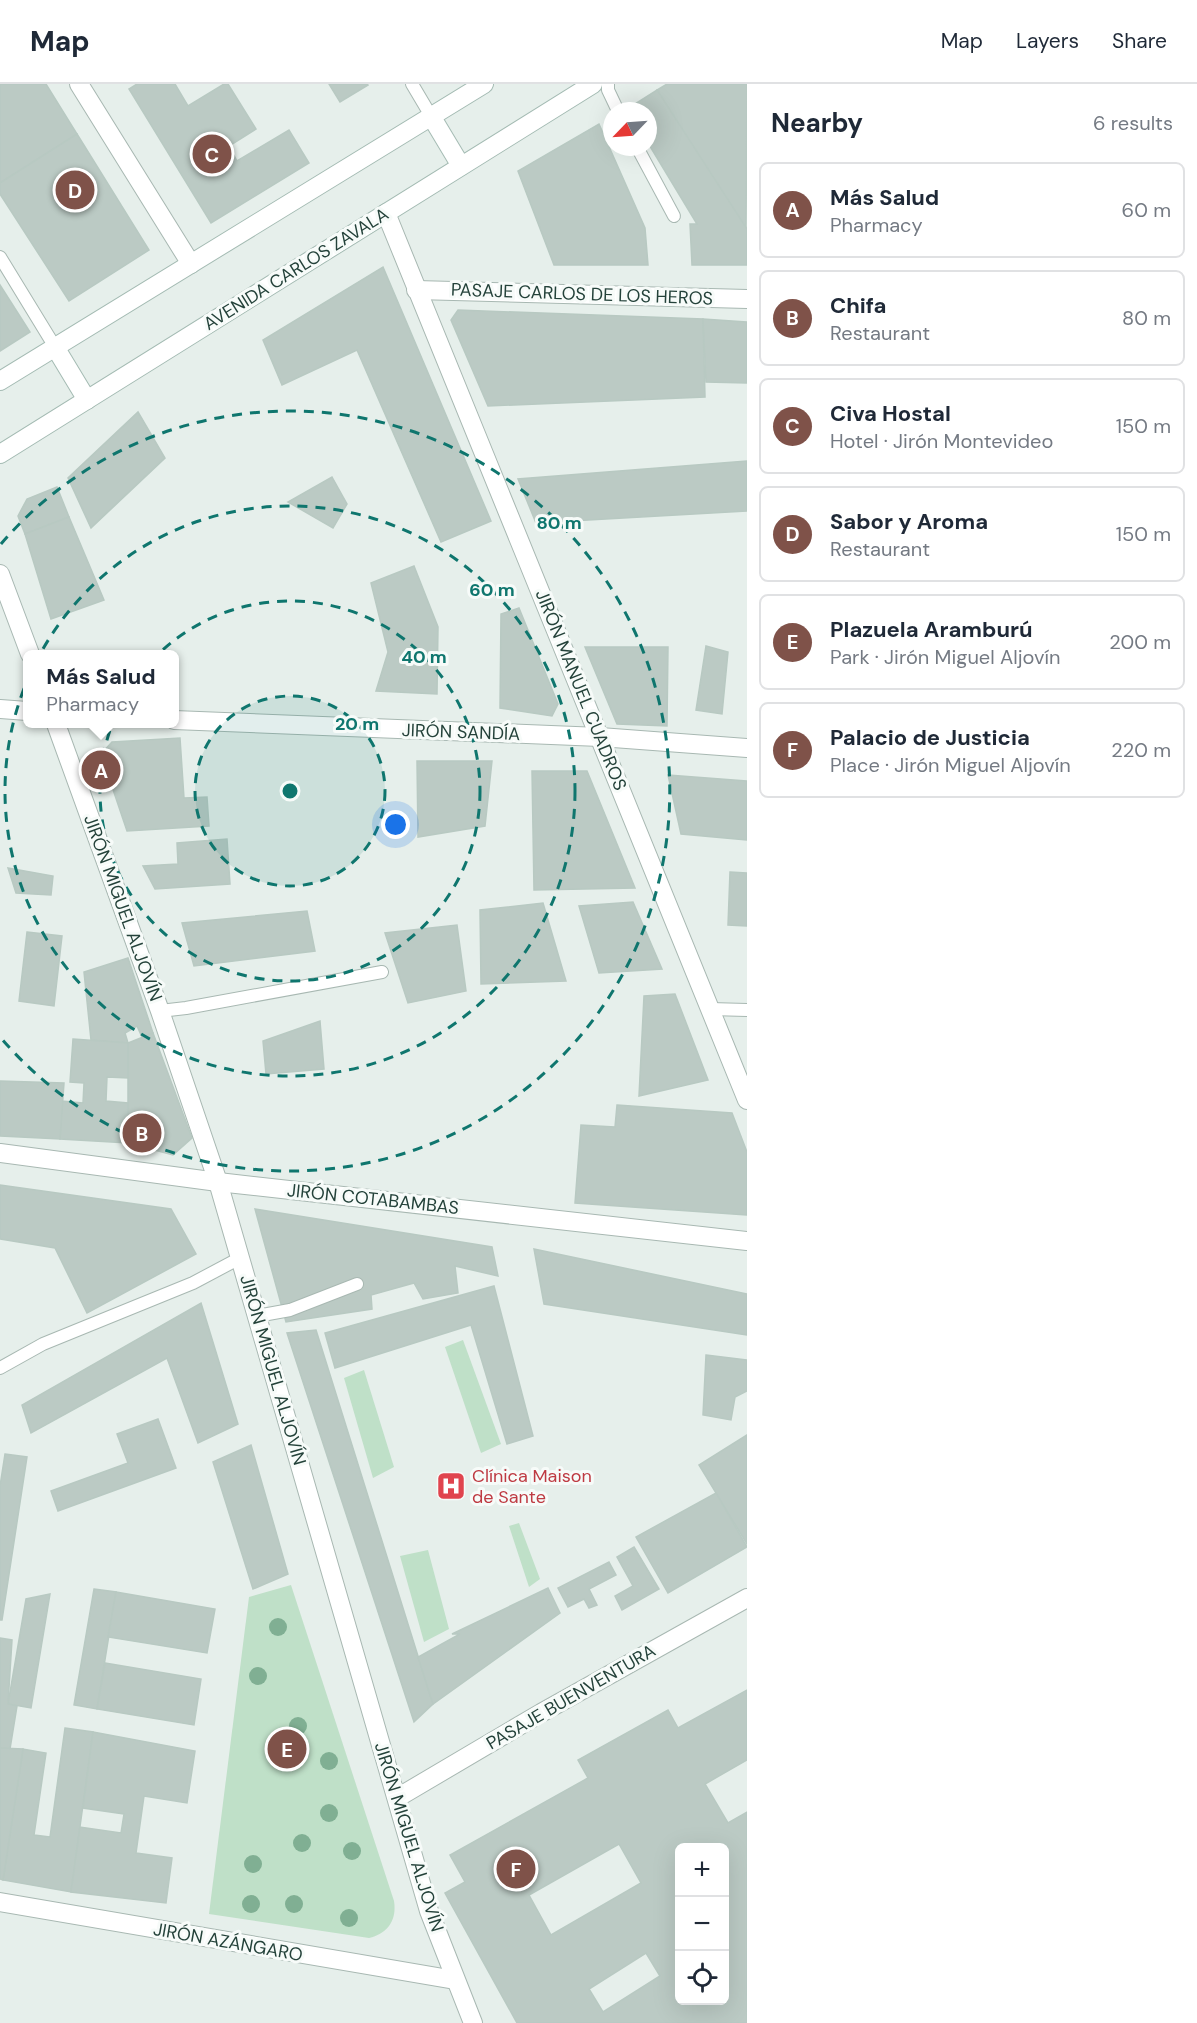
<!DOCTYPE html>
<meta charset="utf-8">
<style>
body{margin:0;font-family:"DM Sans",sans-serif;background:#f2f2f3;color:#1f2937}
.controls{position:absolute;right:18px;bottom:18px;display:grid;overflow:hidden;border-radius:9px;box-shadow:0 6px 24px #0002}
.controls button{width:54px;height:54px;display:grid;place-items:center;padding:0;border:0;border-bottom:2px solid #e0e1e3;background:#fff;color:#1f2937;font:30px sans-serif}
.compass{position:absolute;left:603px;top:18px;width:54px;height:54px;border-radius:50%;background:#fff;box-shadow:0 6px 24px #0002;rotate:245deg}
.you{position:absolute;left:396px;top:741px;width:21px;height:21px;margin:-15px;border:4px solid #fff;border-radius:50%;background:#1a73e8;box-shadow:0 0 0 9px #1a73e833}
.badge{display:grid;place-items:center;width:39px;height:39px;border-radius:50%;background:#7f5249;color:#fff;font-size:20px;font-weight:700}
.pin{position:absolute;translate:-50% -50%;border:3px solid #fff;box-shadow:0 2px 6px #0006}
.popup{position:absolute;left:23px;top:566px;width:156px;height:78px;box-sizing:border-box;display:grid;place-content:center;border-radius:9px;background:#fff;filter:drop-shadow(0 2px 4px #0005);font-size:20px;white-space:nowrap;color:#747a83}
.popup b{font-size:22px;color:#1f2937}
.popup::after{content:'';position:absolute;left:50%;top:100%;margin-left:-12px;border:12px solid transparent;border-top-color:#fff}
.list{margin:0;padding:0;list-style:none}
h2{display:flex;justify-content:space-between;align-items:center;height:78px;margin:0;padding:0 24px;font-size:26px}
h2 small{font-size:20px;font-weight:400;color:#747a83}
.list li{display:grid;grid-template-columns:39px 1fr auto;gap:18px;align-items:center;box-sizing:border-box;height:96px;margin:0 12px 12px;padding:0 12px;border:2px solid #e0e1e3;border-radius:9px}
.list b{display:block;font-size:22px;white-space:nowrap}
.list p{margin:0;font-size:20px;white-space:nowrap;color:#747a83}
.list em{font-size:20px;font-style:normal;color:#747a83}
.icon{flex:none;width:33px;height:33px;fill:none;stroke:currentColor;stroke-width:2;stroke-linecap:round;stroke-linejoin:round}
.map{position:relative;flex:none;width:747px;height:1939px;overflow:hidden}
header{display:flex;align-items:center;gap:36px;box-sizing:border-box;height:84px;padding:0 30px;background:#fff;border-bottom:2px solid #e0e1e3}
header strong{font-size:28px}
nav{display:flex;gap:33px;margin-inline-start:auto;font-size:21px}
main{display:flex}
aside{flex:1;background:#fff}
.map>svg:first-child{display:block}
</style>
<header>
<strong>Map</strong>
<nav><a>Map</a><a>Layers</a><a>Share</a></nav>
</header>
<main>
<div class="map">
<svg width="747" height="1939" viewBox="0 0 747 1939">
<rect width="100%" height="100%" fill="#e6efeb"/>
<g fill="#bfe0c8">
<polygon points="463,1256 501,1360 481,1369 445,1263"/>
<polygon points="364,1286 394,1383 373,1394 344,1294"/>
<polygon points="519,1439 540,1495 529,1503 509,1442"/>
<polygon points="428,1466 449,1545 424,1558 400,1472"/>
<path d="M291,1501L394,1817C397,1836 388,1849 369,1854L209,1830L249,1513Z"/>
</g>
<g fill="#bbcac4" stroke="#b8c9c2" stroke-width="1.5" fill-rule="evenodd">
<polygon points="0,0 46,0 77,50 0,99"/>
<polygon points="137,0 175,0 188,22 224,0 228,0 256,45 229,62 237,77 289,46 309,79 211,139 129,5"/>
<polygon points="329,0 367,0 368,1 340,18"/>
<polygon points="667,0 747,0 746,146 657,6"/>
<polygon points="657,6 747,145 747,181 692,181 690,140 697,140 648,59 648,27 628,27 627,25"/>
<polygon points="599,40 645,144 648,181 554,181 518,87"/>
<polygon points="77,50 149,166 69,217 0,110 0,99"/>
<polygon points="383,183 491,437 441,458 357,266 282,301 263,256"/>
<polygon points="0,201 30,248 0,267"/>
<polygon points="458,226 703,235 705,313 488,322 451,236"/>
<polygon points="703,235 747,238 747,299 706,298"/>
<polygon points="138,328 165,374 91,444 68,394"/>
<polygon points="747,377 747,427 536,439 518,395"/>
<polygon points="332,393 347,420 333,444 288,418"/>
<polygon points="57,403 69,433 25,450 18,432 27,415"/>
<polygon points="69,433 104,516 51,535 25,450"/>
<polygon points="414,482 438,543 437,610 376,607 388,568 371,499"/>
<polygon points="519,524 558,620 552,632 500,624 501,530"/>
<polygon points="706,562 728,568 722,630 696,626"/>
<polygon points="585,563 668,563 667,642 617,640"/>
<polygon points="180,654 184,714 207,713 209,742 127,747 101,670 112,658"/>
<polygon points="417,677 492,677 485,742 418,753"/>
<polygon points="532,687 587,687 635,804 534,806"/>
<polygon points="668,691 747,697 747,756 681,750"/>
<polygon points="227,755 230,800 155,805 143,782 178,780 177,759"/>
<polygon points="8,784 53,792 51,811 16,809"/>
<polygon points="730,788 747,789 747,842 728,841"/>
<polygon points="633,818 662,885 599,889 579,822"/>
<polygon points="543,819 566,897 481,900 480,826"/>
<polygon points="307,827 315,867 194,882 182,839"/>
<polygon points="457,841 466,907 408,919 385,849"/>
<polygon points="27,848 62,852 54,922 19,917"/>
<polygon points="128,874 153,949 142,953 137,942 125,949 128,959 91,956 84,888"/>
<polygon points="675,910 708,996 639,1012 644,912"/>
<polygon points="320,937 324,985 266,990 263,957"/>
<polygon points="153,949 192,1054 173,1071 128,1059 128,959"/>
<polygon points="73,955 128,959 128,994 107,993 106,1017 128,1019 128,1059 60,1055 62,1017 83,1019 84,999 70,998"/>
<polygon points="0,997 64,999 60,1055 0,1052"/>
<polygon points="617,1021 732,1029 747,1068 747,1131 575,1119 581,1041 615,1043"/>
<polygon points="0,1101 171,1125 196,1170 87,1229 55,1164 0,1155"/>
<polygon points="255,1125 492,1163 498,1192 455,1182 458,1209 423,1215 414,1199 371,1211 372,1225 286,1238"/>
<polygon points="534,1165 747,1210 747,1251 544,1220"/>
<polygon points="494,1202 533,1352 507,1360 471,1241 335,1284 325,1249"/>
<polygon points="201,1219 238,1340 198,1359 167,1274 31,1349 22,1321"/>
<polygon points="316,1246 433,1620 414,1638 287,1249"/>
<polygon points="706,1271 747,1276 747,1307 735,1313 731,1336 703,1331"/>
<polygon points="158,1335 176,1384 58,1427 51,1407 128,1379 117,1350"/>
<polygon points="747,1351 747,1460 699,1381"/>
<polygon points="251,1361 288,1490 253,1505 213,1378"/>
<polygon points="5,1370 27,1373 2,1536 0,1536 0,1402"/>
<polygon points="716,1409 747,1463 668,1509 636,1453"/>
<polygon points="634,1463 659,1505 622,1526 615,1512 633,1502 617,1473"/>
<polygon points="609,1478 616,1491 589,1505 597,1521 589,1524 584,1515 568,1523 558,1504"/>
<polygon points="548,1504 560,1529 433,1620 418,1573 460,1550 452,1550"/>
<polygon points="94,1505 116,1508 97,1625 74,1621"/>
<polygon points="116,1508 215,1525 207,1569 108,1553"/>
<polygon points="50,1510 31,1624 8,1620 26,1515"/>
<polygon points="0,1554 12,1556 8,1620 17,1622 10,1665 0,1664"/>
<polygon points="105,1579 201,1595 194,1641 97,1625"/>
<path d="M747,1606V1676L705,1700L728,1739L747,1728V1939H517L445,1809L465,1798L450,1771L588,1694L578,1676L668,1626L678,1644ZM619,1760L641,1799L551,1851L529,1811ZM680,1764H724V1916H680ZM646,1869L660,1892L603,1928L589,1905Z"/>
<polygon points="65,1644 93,1648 71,1808 3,1796 23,1665 46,1669 34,1751 50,1753"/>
<polygon points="93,1648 195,1667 187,1719 144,1712 136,1769 172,1774 166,1819 71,1808 80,1743 121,1749 124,1730 83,1724"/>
<polygon points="0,1664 23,1665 3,1796 0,1795"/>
</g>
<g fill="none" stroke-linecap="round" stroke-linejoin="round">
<g stroke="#a8b8b2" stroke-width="14">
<g id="service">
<polyline points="412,0 431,32"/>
<polyline points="608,0 608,6 618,27"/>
<polyline points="637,63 674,132"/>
<polyline points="0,173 55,263"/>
<polyline points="710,925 747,926"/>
<polyline points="160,927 186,924 382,888"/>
<polyline points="257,1232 290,1226 357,1200"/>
<polyline points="0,1284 43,1260 193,1199 240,1174"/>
</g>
</g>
<g stroke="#a8b8b2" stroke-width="20">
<g id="minor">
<polyline points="79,0 191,180"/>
<polyline points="386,129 747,1016"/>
<polyline points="416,206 747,215"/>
<polyline points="0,625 27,627"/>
<polyline points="174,636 600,653 747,664"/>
<polyline points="0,1069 218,1098 747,1157"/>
<polyline points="397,1714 541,1629 747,1514"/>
<polyline points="0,1818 455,1896"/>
</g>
</g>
<g stroke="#a8b8b2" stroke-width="20">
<g id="tertiary">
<polyline points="0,490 30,570"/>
<polyline points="56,640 160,927 218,1098 429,1827 473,1939"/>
</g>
</g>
<g stroke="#a4bbb3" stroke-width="20">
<g id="secondary">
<polyline points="431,32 461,82"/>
<polyline points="55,263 87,316"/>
<polyline points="0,297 484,0"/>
<polyline points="0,370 593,0"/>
</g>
</g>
<use href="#service" stroke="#fff" stroke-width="12"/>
<use href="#minor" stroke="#fff" stroke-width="18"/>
<use href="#tertiary" stroke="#fff" stroke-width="18"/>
<use href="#secondary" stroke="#fff" stroke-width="18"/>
</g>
<g fill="#80af93">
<circle cx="278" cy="1543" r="9"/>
<circle cx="258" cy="1592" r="9"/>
<circle cx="298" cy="1642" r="9"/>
<circle cx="329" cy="1677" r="9"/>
<circle cx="329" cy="1729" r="9"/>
<circle cx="302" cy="1759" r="9"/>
<circle cx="352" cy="1767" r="9"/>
<circle cx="253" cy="1780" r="9"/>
<circle cx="251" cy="1820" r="9"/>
<circle cx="294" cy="1820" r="9"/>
<circle cx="349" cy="1834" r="9"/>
</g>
<circle cx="290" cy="707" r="95" fill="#0f766e" fill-opacity=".12"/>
<g fill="none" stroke="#0f766e" stroke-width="3" stroke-dasharray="10 8">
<circle cx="290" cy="707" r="95"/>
<circle cx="290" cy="707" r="190"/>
<circle cx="290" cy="707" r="285"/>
<path d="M1 460A380 380 0 1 1 1 954"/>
</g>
<defs>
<g id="hospital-square" transform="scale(1.5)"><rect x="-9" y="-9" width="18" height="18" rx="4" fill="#e0444e" stroke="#f7fbf9"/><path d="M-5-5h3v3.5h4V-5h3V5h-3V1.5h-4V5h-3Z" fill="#fff"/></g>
</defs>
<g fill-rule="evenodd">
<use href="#hospital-square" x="451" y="1402"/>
</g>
<g text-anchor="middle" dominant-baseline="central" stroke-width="6" stroke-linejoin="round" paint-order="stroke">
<g font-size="18" fill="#24423a" stroke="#f7fbf9">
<text transform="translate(296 185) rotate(-32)">AVENIDA CARLOS ZAVALA</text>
<text transform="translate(582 210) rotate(2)">PASAJE CARLOS DE LOS HEROS</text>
<text transform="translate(581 606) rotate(68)">JIRÓN MANUEL CUADROS</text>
<text transform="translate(461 648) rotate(2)">JIRÓN SANDÍA</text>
<text transform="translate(123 824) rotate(70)">JIRÓN MIGUEL ALJOVÍN</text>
<text transform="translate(373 1115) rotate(6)">JIRÓN COTABAMBAS</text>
<text transform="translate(273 1286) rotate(74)">JIRÓN MIGUEL ALJOVÍN</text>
<text transform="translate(571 1613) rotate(-30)">PASAJE BUENVENTURA</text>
<text transform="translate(409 1753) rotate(73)">JIRÓN MIGUEL ALJOVÍN</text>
<text transform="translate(228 1858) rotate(10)">JIRÓN AZÁNGARO</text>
</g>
<g font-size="18" fill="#be3a42" stroke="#f7fbf9" text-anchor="start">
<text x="472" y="1392">Clínica Maison<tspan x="472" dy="21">de Sante</tspan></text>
</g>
</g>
<circle cx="290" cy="707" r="9" fill="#0f766e" stroke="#f7fbf9" stroke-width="3"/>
<g font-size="18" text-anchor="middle" font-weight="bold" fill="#0f766e" stroke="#f7fbf9" stroke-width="6" stroke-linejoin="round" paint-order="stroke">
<text x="559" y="445">80 m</text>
<text x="492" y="512">60 m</text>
<text x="424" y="579">40 m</text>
<text x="357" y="646">20 m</text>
</g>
</svg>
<div class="controls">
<button>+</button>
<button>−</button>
<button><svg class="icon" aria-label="locate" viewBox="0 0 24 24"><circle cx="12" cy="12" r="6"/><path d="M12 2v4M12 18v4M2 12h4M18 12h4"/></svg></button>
</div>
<svg class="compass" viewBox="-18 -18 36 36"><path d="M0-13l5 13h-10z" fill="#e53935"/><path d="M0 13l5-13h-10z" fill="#747a83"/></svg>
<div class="you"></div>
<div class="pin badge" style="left:101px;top:686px">A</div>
<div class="popup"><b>Más Salud</b>Pharmacy</div>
<div class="pin badge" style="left:142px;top:1049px">B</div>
<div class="pin badge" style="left:212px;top:70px">C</div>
<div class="pin badge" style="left:75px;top:106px">D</div>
<div class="pin badge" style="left:287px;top:1665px">E</div>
<div class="pin badge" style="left:516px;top:1785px">F</div>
</div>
<aside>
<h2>Nearby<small>6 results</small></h2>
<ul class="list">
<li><span class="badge">A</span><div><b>Más Salud</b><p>Pharmacy</p></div><em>60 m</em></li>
<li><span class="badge">B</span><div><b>Chifa</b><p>Restaurant</p></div><em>80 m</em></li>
<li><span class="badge">C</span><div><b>Civa Hostal</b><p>Hotel · Jirón Montevideo</p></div><em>150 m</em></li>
<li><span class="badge">D</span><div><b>Sabor y Aroma</b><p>Restaurant</p></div><em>150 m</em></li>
<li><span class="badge">E</span><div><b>Plazuela Aramburú</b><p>Park · Jirón Miguel Aljovín</p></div><em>200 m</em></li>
<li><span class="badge">F</span><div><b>Palacio de Justicia</b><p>Place · Jirón Miguel Aljovín</p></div><em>220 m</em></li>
</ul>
</aside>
</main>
